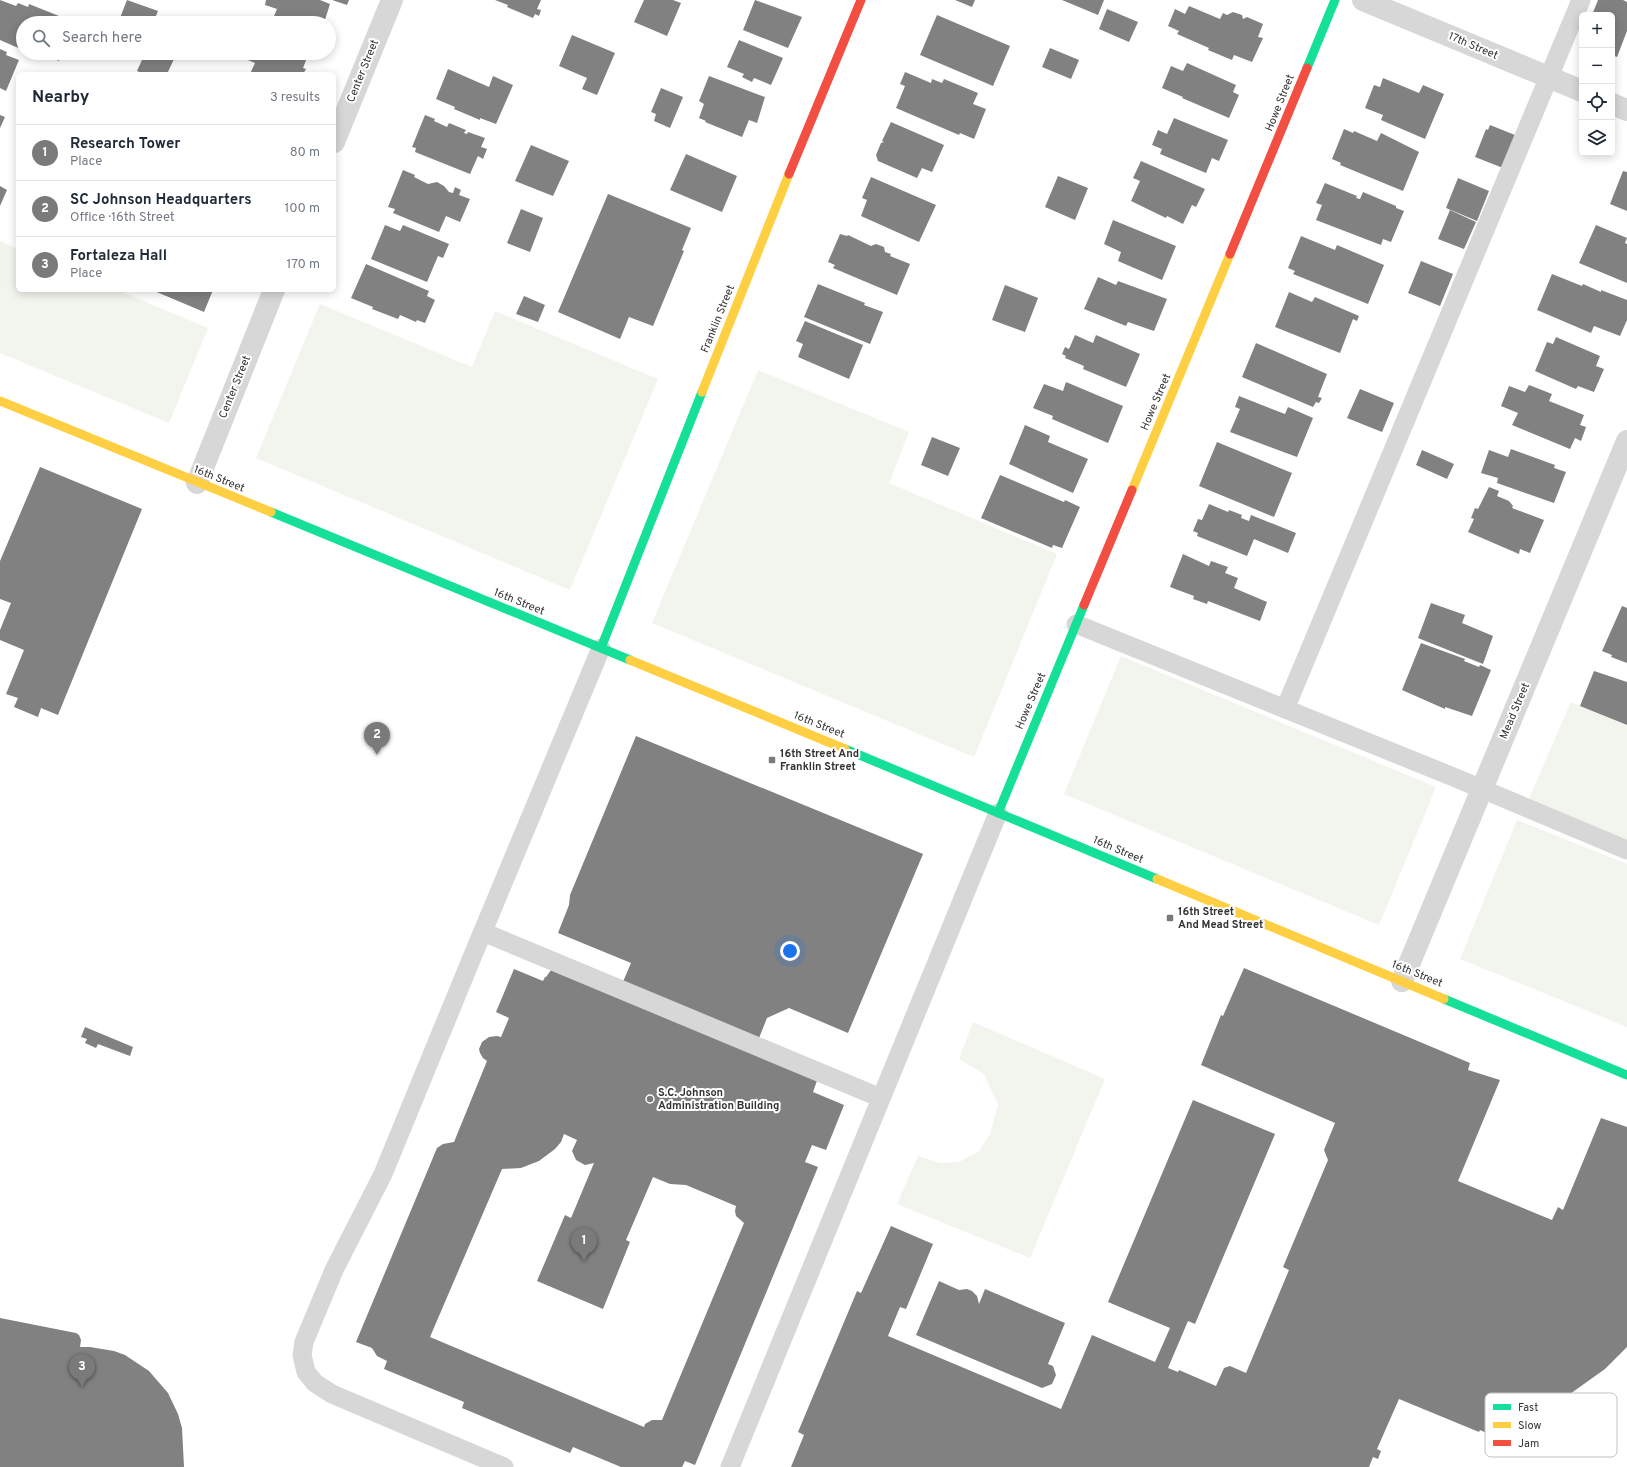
<!DOCTYPE html>
<meta charset="utf-8">
<style>
body{margin:0;font-family:Overpass,sans-serif;background:#f2f2f3;color:#1f2937}
.controls{position:absolute;right:12px;top:12px;display:grid;overflow:hidden;border-radius:6px;box-shadow:0 2px 10px #0003}
.controls button{width:36px;height:36px;display:grid;place-items:center;padding:0;border:0;border-bottom:1px solid #e0e1e3;background:#fff;color:#1f2937;font:20px sans-serif}
.you{position:absolute;left:790px;top:951px;width:14px;height:14px;margin:-10px;border:3px solid #fff;border-radius:50%;background:#1a73e8;box-shadow:0 0 0 6px #1a73e833}
.badge{display:grid;place-items:center;width:26px;height:26px;border-radius:50%;background:#7a7a7a;color:#fff;font-size:13px;font-weight:700}
.pin{position:absolute;translate:-50% -33px;filter:drop-shadow(0 1px 2px #0008)}
.pin::after{content:'';position:absolute;top:21px;width:14px;height:12px;background:inherit;clip-path:polygon(0 0,100% 0,50% 100%)}
.list{margin:0;padding:0;list-style:none}
h2{display:flex;justify-content:space-between;align-items:center;height:52px;margin:0;padding:0 16px;font-size:17px}
h2 small{font-size:13px;font-weight:400;color:#747a83}
.list li{display:grid;grid-template-columns:26px 1fr auto;gap:12px;align-items:center;box-sizing:border-box;height:56px;padding:0 16px;border-top:1px solid #e0e1e3}
.list b{display:block;font-size:15px;white-space:nowrap}
.list p{margin:0;font-size:13px;white-space:nowrap;color:#747a83}
.list em{font-size:13px;font-style:normal;color:#747a83}
.icon{flex:none;width:22px;height:22px;fill:none;stroke:currentColor;stroke-width:2;stroke-linecap:round;stroke-linejoin:round}
.map{position:relative;flex:none;width:1627px;height:1467px;overflow:hidden}
.search{position:absolute;background:#fff;box-shadow:0 2px 10px #0003;left:16px;top:16px;width:320px;height:44px;display:flex;align-items:center;gap:10px;box-sizing:border-box;padding:0 14px;border-radius:22px;color:#747a83;font-size:15px}
.panel{position:absolute;background:#fff;box-shadow:0 2px 10px #0003;left:16px;top:72px;width:320px;height:220px;border-radius:6px}
.map>svg:first-child{display:block}
</style>
<div class="map">
<svg width="1627" height="1467" viewBox="0 0 1627 1467">
<rect width="100%" height="100%" fill="#fff"/>
<g fill="#f1f5ed">
<polygon points="0,241 18,249 18,290 117,290 208,328 169,423 0,353"/>
<polygon points="320,304 472,367 495,311 658,379 570,590 256,458"/>
<polygon points="758,370 909,432 889,483 1057,554 974,757 652,623"/>
<polygon points="1121,656 1436,787 1379,925 1064,794"/>
<polygon points="1571,702 1627,726 1627,843 1528,801"/>
<polygon points="1517,820 1627,864 1627,1027 1460,959"/>
<polygon points="973,1022 1105,1079 1030,1258 897,1204 918,1156 940,1163 959,1162 978,1152 990,1134 998,1105 984,1074 959,1059"/>
</g>
<g fill="#818181" fill-rule="evenodd">
<polygon points="0,0 16,6 18,3 28,7 29,4 59,16 56,23 23,23 23,50 0,40"/>
<polygon points="127,0 158,11 153,23 118,23"/>
<polygon points="266,0 320,0 330,4 324,23 303,22 303,23 271,23 277,9 265,5"/>
<polygon points="332,0 349,0 347,5"/>
<polygon points="495,0 541,0 537,9 541,10 539,16 535,14 533,18 507,7 508,5"/>
<polygon points="644,0 673,0 681,3 667,36 634,22"/>
<polygon points="755,0 802,17 788,48 743,30"/>
<polygon points="955,0 975,0 972,7"/>
<polygon points="1062,0 1104,0 1098,15"/>
<polygon points="1598,0 1623,0 1627,2 1627,31 1617,57 1612,55 1612,15 1592,15"/>
<polygon points="1189,6 1220,19 1223,13 1227,15 1233,12 1242,15 1243,19 1247,17 1263,24 1258,37 1263,38 1252,62 1234,55 1232,60 1208,50 1209,48 1177,34 1179,31 1168,26 1175,9 1185,14"/>
<polygon points="1107,9 1138,22 1129,42 1099,29"/>
<polygon points="937,15 1010,46 993,86 920,55"/>
<polygon points="572,35 615,53 597,95 582,89 587,78 559,66"/>
<polygon points="739,40 783,58 771,85 754,78 752,82 742,77 744,74 727,67"/>
<polygon points="1050,48 1079,60 1071,79 1042,67"/>
<polygon points="0,49 7,52 6,55 19,60 6,91 0,88"/>
<polygon points="30,53 62,53 59,61 42,54 41,57"/>
<polygon points="145,53 161,53 174,59 167,74 144,74 137,71"/>
<polygon points="245,53 304,53 308,55 303,68 306,69 303,74 250,74 255,63 243,58"/>
<polygon points="1187,63 1236,85 1233,92 1239,95 1229,118 1182,98 1183,97 1162,88 1171,66 1183,71"/>
<polygon points="448,69 489,87 493,76 513,85 496,124 480,118 480,120 454,109 455,107 436,99"/>
<polygon points="905,72 931,83 932,79 942,83 944,79 978,93 973,104 986,109 974,139 960,133 959,135 896,108 905,86 900,84"/>
<polygon points="709,76 765,97 757,123 749,120 742,137 705,122 706,121 699,118 704,104 699,101"/>
<polygon points="1383,78 1419,93 1423,85 1444,94 1425,139 1381,120 1383,115 1365,108 1374,85 1380,87"/>
<polygon points="661,88 683,97 670,128 654,121 656,114 651,112"/>
<polygon points="0,115 5,117 0,128"/>
<polygon points="425,115 435,119 434,121 447,127 449,123 466,130 464,133 467,134 468,132 485,138 481,147 487,149 483,159 478,156 470,174 415,152 416,148 412,147"/>
<polygon points="1174,118 1228,140 1219,161 1212,158 1206,173 1160,154 1162,149 1152,145 1158,130 1167,134"/>
<polygon points="891,122 944,145 932,172 922,168 917,178 878,161 876,155 881,143 884,142 882,141"/>
<polygon points="1490,125 1515,135 1503,168 1475,157 1486,129 1488,130"/>
<polygon points="1344,129 1353,133 1354,131 1377,141 1381,133 1419,152 1403,191 1340,165 1341,163 1332,159"/>
<polygon points="531,145 569,161 553,196 515,181"/>
<polygon points="686,154 737,176 722,212 670,190"/>
<polygon points="1141,161 1205,189 1196,207 1192,205 1183,224 1167,216 1166,218 1131,201 1140,181 1133,178"/>
<polygon points="403,170 415,175 414,177 428,184 437,182 444,186 449,192 453,193 455,187 461,190 459,195 470,199 460,222 446,216 439,232 393,213 395,209 388,207"/>
<polygon points="1623,171 1627,172 1627,211 1610,204"/>
<polygon points="1058,176 1088,188 1075,220 1045,207"/>
<polygon points="871,177 936,205 919,242 861,216 867,200 862,198"/>
<polygon points="1458,178 1489,191 1477,221 1446,208"/>
<polygon points="1325,183 1357,196 1356,198 1360,199 1363,192 1396,206 1396,208 1404,211 1391,242 1383,239 1381,245 1316,220 1322,205 1316,203"/>
<polygon points="0,186 7,190 0,206"/>
<polygon points="608,194 691,228 682,250 684,251 653,326 629,317 620,339 558,312"/>
<polygon points="521,209 543,218 530,252 507,243"/>
<polygon points="1450,210 1476,222 1464,249 1438,239"/>
<polygon points="1113,220 1176,246 1162,280 1118,261 1121,252 1104,244"/>
<polygon points="385,225 400,231 403,225 449,244 443,258 438,256 427,282 371,259"/>
<polygon points="1596,225 1627,238 1625,243 1627,244 1627,283 1579,263"/>
<polygon points="840,234 847,236 848,235 871,246 876,244 884,247 885,252 891,254 890,256 910,264 897,295 833,268 835,265 828,262"/>
<polygon points="1301,236 1335,250 1337,245 1384,265 1368,304 1293,274 1295,271 1288,268"/>
<polygon points="1421,261 1453,274 1440,306 1408,293"/>
<polygon points="366,264 429,291 427,296 435,300 425,323 417,320 416,322 400,315 398,319 372,309 373,307 351,298"/>
<polygon points="1552,274 1582,286 1583,284 1601,292 1601,290 1627,300 1627,320 1620,336 1594,326 1591,333 1537,310"/>
<polygon points="1098,277 1116,285 1118,281 1167,299 1154,331 1128,322 1126,326 1084,309"/>
<polygon points="818,284 865,303 864,305 883,312 870,344 804,317"/>
<polygon points="1005,285 1038,298 1025,332 992,320"/>
<polygon points="152,290 213,290 204,312"/>
<polygon points="1289,292 1312,302 1315,297 1359,316 1357,321 1353,319 1340,353 1275,327"/>
<polygon points="524,296 545,305 538,322 516,314"/>
<polygon points="805,321 863,345 849,379 798,357 803,344 796,341"/>
<polygon points="1075,335 1093,343 1096,335 1140,354 1126,387 1083,369 1084,366 1065,358 1066,356 1062,354 1065,347 1069,349"/>
<polygon points="1556,337 1600,356 1596,366 1604,369 1594,392 1578,386 1576,389 1535,371 1547,342 1553,344"/>
<polygon points="1256,343 1327,374 1318,397 1322,398 1319,403 1316,402 1313,407 1242,377"/>
<polygon points="1066,382 1123,406 1108,443 1052,419 1053,416 1033,408 1044,384 1063,391"/>
<polygon points="1529,385 1552,394 1549,401 1584,415 1580,425 1586,427 1581,441 1575,438 1570,449 1512,425 1518,413 1501,406 1509,386 1525,392"/>
<polygon points="1360,389 1394,403 1382,432 1347,418"/>
<polygon points="1239,396 1285,414 1288,407 1313,418 1297,457 1230,432 1240,409 1235,407"/>
<polygon points="1025,425 1050,436 1048,442 1088,459 1073,493 1009,464"/>
<polygon points="932,437 960,448 948,476 921,465"/>
<polygon points="1217,442 1292,473 1274,517 1199,486"/>
<polygon points="1511,449 1555,465 1554,468 1566,472 1554,503 1497,483 1498,478 1481,473 1489,450 1508,457"/>
<polygon points="1422,450 1454,464 1447,479 1416,465"/>
<polygon points="40,467 142,509 58,715 41,708 38,717 14,707 18,698 6,694 24,650 0,640 0,630 11,603 0,599 0,561"/>
<polygon points="1000,475 1064,502 1065,500 1080,507 1062,548 1053,545 1052,548 981,518"/>
<polygon points="1489,487 1499,491 1497,496 1509,501 1513,506 1512,508 1544,520 1530,553 1520,549 1519,554 1468,532 1474,519 1471,518 1475,508 1478,509"/>
<polygon points="1209,504 1228,512 1229,510 1242,515 1241,518 1249,521 1251,515 1296,533 1288,553 1254,539 1247,556 1197,536 1198,533 1193,531 1198,519 1202,520"/>
<polygon points="1183,554 1209,566 1211,561 1228,567 1225,573 1238,578 1234,588 1267,602 1260,621 1208,601 1207,604 1193,599 1194,596 1170,587"/>
<polygon points="1431,603 1465,615 1462,623 1493,636 1483,664 1418,638"/>
<polygon points="1622,606 1627,608 1627,663 1611,657 1612,655 1602,651"/>
<polygon points="1421,643 1465,659 1464,661 1479,667 1480,665 1491,670 1472,716 1445,707 1445,709 1402,690"/>
<polygon points="1594,671 1627,682 1627,725 1580,706"/>
<path d="M636,736L923,854L848,1033L789,1008L767,1018L755,1048L819,1075L813,1092L844,1105L826,1150L812,1145L805,1162L818,1167L695,1465L685,1461L682,1467H621L573,1447L570,1453L462,1408L464,1402L384,1369L387,1361L377,1356L372,1348L356,1342L437,1148L443,1144L454,1142L487,1061L483,1058L480,1053L479,1049L482,1042L489,1037L497,1036L501,1037L509,1018L496,1012L514,969L543,981L545,977H546L551,970L558,968L619,991L631,963L558,933L569,905L570,895ZM564,1134L577,1140L572,1151L576,1160L585,1165L594,1163L571,1218L565,1215L537,1281L603,1309L630,1242L626,1240L653,1177L670,1184L686,1185L736,1206L735,1211L736,1216L744,1223L662,1420H652L645,1424L644,1427L430,1337L502,1169L521,1168L539,1161L555,1149L561,1142Z"/>
<polygon points="1244,968 1470,1063 1468,1070 1500,1080 1458,1181 1552,1220 1558,1207 1563,1210 1601,1118 1627,1127 1627,1347 1605,1369 1504,1441 1480,1430 1479,1432 1399,1399 1377,1449 1381,1451 1378,1459 1373,1457 1369,1467 791,1467 804,1435 798,1432 857,1291 861,1293 891,1226 933,1244 906,1309 900,1307 888,1336 1061,1409 1092,1335 1155,1362 1170,1328 1108,1302 1193,1100 1275,1134 1195,1324 1188,1321 1168,1368 1178,1372 1179,1370 1216,1386 1224,1368 1230,1366 1246,1373 1289,1270 1283,1267 1328,1160 1324,1150 1335,1123 1201,1065 1221,1015 1223,1016"/>
<polygon points="85,1027 133,1047 130,1056 98,1044 96,1048 85,1043 87,1039 81,1037"/>
<polygon points="939,1281 959,1290 967,1289 972,1291 977,1296 979,1304 985,1289 1065,1323 1048,1364 1053,1366 1056,1375 1052,1384 1042,1388 916,1335"/>
<polygon points="0,1318 76,1333 79,1335 81,1340 80,1347 90,1347 114,1351 125,1355 149,1371 168,1393 178,1414 182,1428 184,1467 0,1467"/>
</g>
<g fill="none" stroke-linecap="round" stroke-linejoin="round">
<g stroke="#d7d7d7" stroke-width="19">
<polyline points="1076,624 1451,776 1627,850"/>
<polyline points="1285,709 1581,0"/>
<polyline points="483,932 881,1098"/>
<polyline points="504,1467 332,1394 315,1383 306,1372 302,1355 304,1342 334,1270 383,1174 473,955 601,648"/>
<polyline points="730,1467 998,813"/>
</g>
<g stroke="#d7d7d7" stroke-width="22">
<polyline points="1363,0 1582,91"/>
<polyline points="1612,104 1627,110"/>
<polyline points="334,142 392,0"/>
<polyline points="197,483 274,290"/>
<polyline points="1402,981 1627,441"/>
</g>
<g stroke="#16e098" stroke-width="9">
<polyline points="1307,68 1335,0"/>
<polyline points="271,512 630,660"/>
<polyline points="601,648 702,392"/>
<polyline points="845,749 1157,879"/>
<polyline points="998,813 1084,605"/>
<polyline points="1444,999 1627,1075"/>
</g>
<g stroke="#ffcf43" stroke-width="9">
<polyline points="702,392 789,174"/>
<polyline points="0,401 271,512"/>
<polyline points="1132,490 1230,254"/>
<polyline points="630,660 845,749"/>
<polyline points="1157,879 1444,999"/>
</g>
<g stroke="#f24e42" stroke-width="9">
<polyline points="789,174 861,0"/>
<polyline points="1230,254 1307,68"/>
<polyline points="1084,605 1132,490"/>
</g>
</g>
<g fill="#7a7a7a" stroke="#fff" stroke-width="1.5">
<rect x="768" y="756" width="8" height="8" rx="2"/>
<rect x="1166" y="914" width="8" height="8" rx="2"/>
<circle cx="650" cy="1099" r="4"/>
</g>
<g text-anchor="middle" dominant-baseline="central" stroke-width="4" stroke-linejoin="round" paint-order="stroke">
<g font-size="11" fill="#333" stroke="#fff">
<text transform="translate(1473 46) rotate(23)">17th Street</text>
<text transform="translate(363 71) rotate(-68)">Center Street</text>
<text transform="translate(1280 103) rotate(-68)">Howe Street</text>
<text transform="translate(718 319) rotate(-68)">Franklin Street</text>
<text transform="translate(235 387) rotate(-68)">Center Street</text>
<text transform="translate(1156 402) rotate(-67)">Howe Street</text>
<text transform="translate(219 479) rotate(22)">16th Street</text>
<text transform="translate(519 602) rotate(22)">16th Street</text>
<text transform="translate(1031 701) rotate(-67)">Howe Street</text>
<text transform="translate(1515 711) rotate(-67)">Mead Street</text>
<text transform="translate(819 725) rotate(22)">16th Street</text>
<text transform="translate(1118 850) rotate(23)">16th Street</text>
<text transform="translate(1417 974) rotate(22)">16th Street</text>
</g>
<g font-size="11" font-weight="bold" fill="#333" stroke="#fff" text-anchor="start">
<text x="780" y="754">16th Street And<tspan x="780" dy="13">Franklin Street</tspan></text>
<text x="1178" y="912">16th Street<tspan x="1178" dy="13">And Mead Street</tspan></text>
<text x="658" y="1093">S.C. Johnson<tspan x="658" dy="13">Administration Building</tspan></text>
</g>
</g>
<rect x="1485" y="1393" width="132" height="64" rx="6" fill="#fff" stroke="#c2c2c2" stroke-width="1"/>
<rect x="1493" y="1404" width="18" height="6" fill="#16e098"/>
<rect x="1493" y="1422" width="18" height="6" fill="#ffcf43"/>
<rect x="1493" y="1440" width="18" height="6" fill="#f24e42"/>
<g font-size="11" fill="#333">
<text x="1518" y="1411">Fast</text>
<text x="1518" y="1429">Slow</text>
<text x="1518" y="1447">Jam</text>
</g>
</svg>
<div class="controls">
<button>+</button>
<button>−</button>
<button><svg class="icon" aria-label="locate" viewBox="0 0 24 24"><circle cx="12" cy="12" r="6"/><path d="M12 2v4M12 18v4M2 12h4M18 12h4"/></svg></button>
<button><svg class="icon" aria-label="layers" viewBox="0 0 24 24"><path d="M12 4l9 5-9 5-9-5zM3 14l9 5 9-5"/></svg></button>
</div>
<div class="you"></div>
<div class="pin badge" style="left:584px;top:1261px">1</div>
<div class="pin badge" style="left:377px;top:755px">2</div>
<div class="pin badge" style="left:82px;top:1387px">3</div>
<div class="search"><svg class="icon" aria-label="search" viewBox="0 0 24 24"><circle cx="10" cy="10" r="6"/><path d="M15 15l6 6"/></svg>Search here</div>
<section class="panel">
<h2>Nearby<small>3 results</small></h2>
<ul class="list">
<li><span class="badge">1</span><div><b>Research Tower</b><p>Place</p></div><em>80 m</em></li>
<li><span class="badge">2</span><div><b>SC Johnson Headquarters</b><p>Office · 16th Street</p></div><em>100 m</em></li>
<li><span class="badge">3</span><div><b>Fortaleza Hall</b><p>Place</p></div><em>170 m</em></li>
</ul>
</section>
</div>
